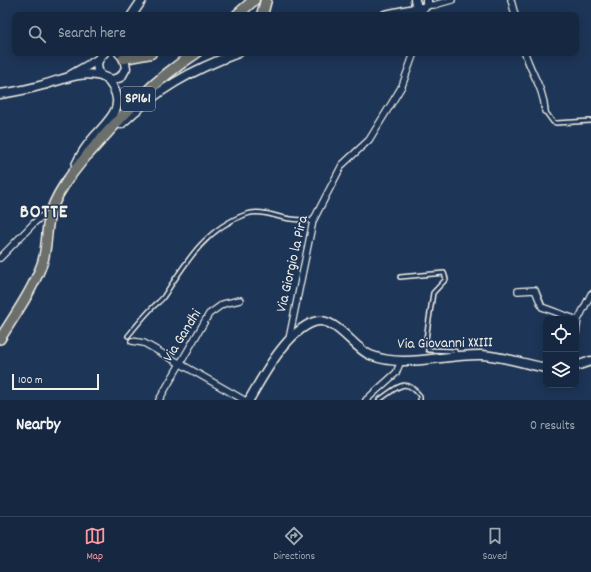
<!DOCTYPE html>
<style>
body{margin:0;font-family:Dekko,sans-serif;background:#23344c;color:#f1f3f6}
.controls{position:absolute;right:12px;bottom:12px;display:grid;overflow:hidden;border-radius:8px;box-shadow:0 2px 10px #0003}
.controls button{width:36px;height:36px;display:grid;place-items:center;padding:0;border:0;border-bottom:1px solid #35445a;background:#162841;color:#f1f3f6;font:20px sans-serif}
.scale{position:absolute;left:12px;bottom:10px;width:87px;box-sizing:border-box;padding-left:4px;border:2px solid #f4f1e8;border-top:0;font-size:11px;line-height:14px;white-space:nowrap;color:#f4f1e8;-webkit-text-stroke:3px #1d3557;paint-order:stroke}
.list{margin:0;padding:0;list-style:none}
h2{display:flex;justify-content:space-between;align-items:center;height:52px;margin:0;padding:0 16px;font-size:17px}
h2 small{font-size:13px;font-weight:400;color:#9ea6b1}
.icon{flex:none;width:22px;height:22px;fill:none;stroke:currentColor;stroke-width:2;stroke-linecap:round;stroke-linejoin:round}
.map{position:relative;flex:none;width:591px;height:400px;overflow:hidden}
.search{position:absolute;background:#162841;box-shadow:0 2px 10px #0003;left:12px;right:12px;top:12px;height:44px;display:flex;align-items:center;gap:10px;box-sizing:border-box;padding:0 14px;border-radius:8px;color:#9ea6b1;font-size:15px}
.sheet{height:116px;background:#162841}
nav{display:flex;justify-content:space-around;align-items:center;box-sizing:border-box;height:56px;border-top:1px solid #35445a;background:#162841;font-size:11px;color:#9ea6b1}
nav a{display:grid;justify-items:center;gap:2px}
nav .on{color:#ff9aa2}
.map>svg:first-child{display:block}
</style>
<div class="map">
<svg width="591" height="400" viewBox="0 0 591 400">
<rect width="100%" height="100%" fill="#1d3557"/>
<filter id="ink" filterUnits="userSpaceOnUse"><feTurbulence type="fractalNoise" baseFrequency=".025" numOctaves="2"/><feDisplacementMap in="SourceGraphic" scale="8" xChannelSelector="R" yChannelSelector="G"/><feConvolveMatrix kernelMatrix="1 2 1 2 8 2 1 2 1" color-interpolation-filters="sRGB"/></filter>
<g filter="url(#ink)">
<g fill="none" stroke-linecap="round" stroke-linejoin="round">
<g stroke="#f4f1e8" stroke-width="6">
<g id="lane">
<polyline points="545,111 553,122 556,123 591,121"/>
<polyline points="400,277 444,273 446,279 433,293 426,339 428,350 455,351 457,356"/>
<path d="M128,336C136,326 144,316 154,306C157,303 162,300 164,296C186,262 206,228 247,214C261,209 278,218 291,219C299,220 306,220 313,221"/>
<path d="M379,400C396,389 405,375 420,396V400"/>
</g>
</g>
<g stroke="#f4f1e8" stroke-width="8">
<g id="street">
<polyline points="511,0 515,15"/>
<polyline points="427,5 434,5 452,0"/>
<path d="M525,53C531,73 544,89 545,111"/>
<polyline points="0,258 34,223 41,217 50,215"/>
<polyline points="518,291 535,290 542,307 575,319"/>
<polyline points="576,333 578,320 591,294"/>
<polyline points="289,339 313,221 342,165 369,140 393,101 402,86 414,53"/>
<polyline points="132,341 144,343 244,400"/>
<polyline points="159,400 209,314 223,304 240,300"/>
<polyline points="366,400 396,373 401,361"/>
</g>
</g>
<g stroke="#f4f1e8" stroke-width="11">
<g id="secondary">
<polyline points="415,0 417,7 422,9 427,5 427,0"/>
<polyline points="132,15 142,0"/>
<polyline points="385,15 419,8"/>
<path d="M104,53C96,59 95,67 101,76L112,80L121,77L126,68L124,58L119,53"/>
<polyline points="71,75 99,59"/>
<path d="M0,94C14,92 29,89 43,85C62,80 81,70 101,76"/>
<path d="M121,124C157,90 191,70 238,53"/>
<path d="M76,165C81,154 87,145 95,136C112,117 128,105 108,80"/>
<polyline points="576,366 591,361"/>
<path d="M249,400C263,376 287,331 314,322C335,315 353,348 370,355C404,369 444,354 481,355C503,356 524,364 546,368"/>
</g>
</g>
<g stroke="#f4f1e8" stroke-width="12">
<path id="primary" d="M0,339C15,315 32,291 42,264C47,250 46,234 49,219C54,195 72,173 88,154"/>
</g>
<g stroke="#f4f1e8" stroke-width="13">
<g id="highway">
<polyline points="237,15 254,0"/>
<polyline points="262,15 266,0"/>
<polyline points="124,58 151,53"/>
<path d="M88,154C123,115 151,82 196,53"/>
</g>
</g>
<use href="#lane" stroke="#1d3557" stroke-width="3"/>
<use href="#street" stroke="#1d3557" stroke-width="5.5"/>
<use href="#secondary" stroke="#1d3557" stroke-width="8"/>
<use href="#primary" stroke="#6c706d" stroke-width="9"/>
<use href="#highway" stroke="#6c706d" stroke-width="10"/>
</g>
</g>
<g text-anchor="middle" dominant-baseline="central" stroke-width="3" stroke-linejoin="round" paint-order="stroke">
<rect fill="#1d3557" stroke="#b4b9bc" stroke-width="1" x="121" y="87" width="34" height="24" rx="3"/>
<g font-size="14" font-weight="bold" fill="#f4f1e8">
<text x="138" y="99">SP161</text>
</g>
<g font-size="15" fill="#f4f1e8" stroke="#1d3557">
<text transform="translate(293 264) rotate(-77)">Via Giorgio la Pira</text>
<text transform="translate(183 336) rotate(-58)">Via Gandhi</text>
<text transform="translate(445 344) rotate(-1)">Via Giovanni XXIII</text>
</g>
<g font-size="19" font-weight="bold" letter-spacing="1" fill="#f4f1e8" stroke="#1d3557">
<text x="44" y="213">BOTTE</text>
</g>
</g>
</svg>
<div class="controls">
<button><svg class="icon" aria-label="locate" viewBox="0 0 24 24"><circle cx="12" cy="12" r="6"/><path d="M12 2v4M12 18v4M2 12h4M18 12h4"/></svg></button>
<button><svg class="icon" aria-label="layers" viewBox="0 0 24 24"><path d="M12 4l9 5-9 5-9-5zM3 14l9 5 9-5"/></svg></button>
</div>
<div class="scale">100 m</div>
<div class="search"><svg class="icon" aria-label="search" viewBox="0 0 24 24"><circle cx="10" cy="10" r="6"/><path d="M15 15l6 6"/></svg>Search here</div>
</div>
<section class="sheet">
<h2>Nearby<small>0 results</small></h2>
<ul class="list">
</ul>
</section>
<nav>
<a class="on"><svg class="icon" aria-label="map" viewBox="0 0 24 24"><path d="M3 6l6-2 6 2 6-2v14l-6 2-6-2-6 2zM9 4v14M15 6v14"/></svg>Map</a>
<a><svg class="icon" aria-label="directions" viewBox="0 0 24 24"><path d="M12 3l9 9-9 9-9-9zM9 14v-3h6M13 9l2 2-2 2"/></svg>Directions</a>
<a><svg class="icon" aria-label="saved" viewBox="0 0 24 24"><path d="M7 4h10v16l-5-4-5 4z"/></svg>Saved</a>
</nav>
